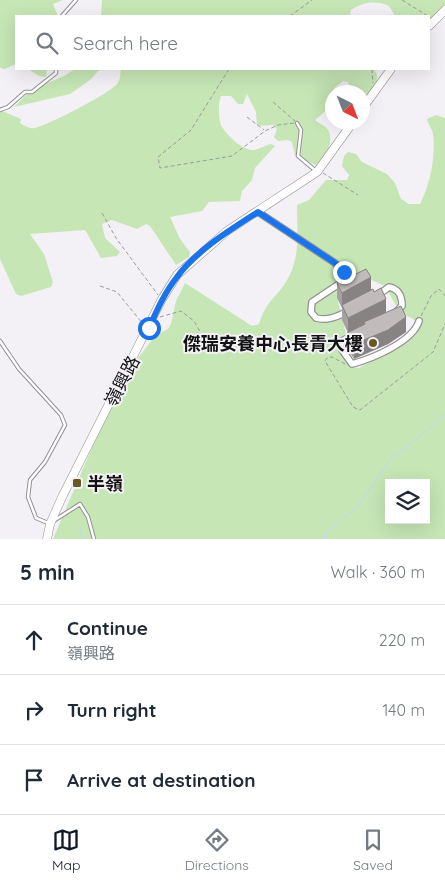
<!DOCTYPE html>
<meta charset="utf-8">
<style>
body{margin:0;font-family:Quicksand,"Noto Sans TC",sans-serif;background:#f2f2f3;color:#1f2937}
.controls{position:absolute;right:15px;bottom:15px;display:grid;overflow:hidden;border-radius:0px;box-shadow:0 5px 20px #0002}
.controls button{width:45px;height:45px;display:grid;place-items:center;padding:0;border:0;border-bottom:1px solid #e0e1e3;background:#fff;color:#1f2937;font:25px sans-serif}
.compass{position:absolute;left:325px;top:85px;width:45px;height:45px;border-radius:50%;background:#fff;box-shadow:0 5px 20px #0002;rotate:138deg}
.stop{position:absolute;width:15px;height:15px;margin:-11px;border:4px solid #1a73e8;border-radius:50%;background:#fff}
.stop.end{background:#1a73e8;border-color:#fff;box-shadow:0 1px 5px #0008}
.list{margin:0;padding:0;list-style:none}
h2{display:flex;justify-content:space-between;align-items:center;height:65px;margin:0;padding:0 20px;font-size:21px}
h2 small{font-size:16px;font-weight:400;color:#747a83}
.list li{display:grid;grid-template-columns:32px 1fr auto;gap:15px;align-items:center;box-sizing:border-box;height:70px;padding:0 20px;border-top:1px solid #e0e1e3}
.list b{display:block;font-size:19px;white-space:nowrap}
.list p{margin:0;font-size:16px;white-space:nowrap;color:#747a83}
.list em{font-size:16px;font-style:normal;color:#747a83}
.icon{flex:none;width:28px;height:28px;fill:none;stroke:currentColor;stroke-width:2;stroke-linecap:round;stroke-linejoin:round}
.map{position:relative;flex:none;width:445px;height:539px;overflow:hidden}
.search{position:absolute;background:#fff;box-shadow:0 5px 20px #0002;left:15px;right:15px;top:15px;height:55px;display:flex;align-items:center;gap:12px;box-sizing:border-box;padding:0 18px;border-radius:0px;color:#747a83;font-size:19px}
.sheet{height:275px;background:#fff}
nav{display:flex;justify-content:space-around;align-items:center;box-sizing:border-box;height:70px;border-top:1px solid #e0e1e3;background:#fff;font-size:14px;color:#747a83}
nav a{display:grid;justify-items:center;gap:2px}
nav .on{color:#111827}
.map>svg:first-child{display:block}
</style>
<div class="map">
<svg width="445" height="539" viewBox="0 0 445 539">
<rect width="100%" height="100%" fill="#f3f1f5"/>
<g fill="#c6e6b5" fill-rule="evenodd">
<polygon points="0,0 63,0 53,4 58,16 16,16 16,64 5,69 0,68"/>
<path d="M102,0H445V9L429,24V16H395L389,6C377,0 362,2 351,10L350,16H101Z"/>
<polygon points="28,69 47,69 46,77 39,76"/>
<polygon points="75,69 100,69 90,80 70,94 14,107 31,90 64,76"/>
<path d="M121,69H373C384,80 371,91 364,101L362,92H352L348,82L343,81L334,88L329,108L315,120C319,124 325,125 328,130C335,141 325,158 318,166L295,156L292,142L288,140L278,141L274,137L277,129L273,125L257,126L256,112L247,94L243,104H238L231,96H221C218,103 218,120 222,127C227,135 243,151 253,150C259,150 265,145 271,144L275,146L255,168L252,180L242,191L240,201L209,202L202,211L170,217L180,239L190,252L189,257L176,265L150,226L146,224L137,229L112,220L102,224L105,238L120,252L117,256L101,258L85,230L30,234L44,254L53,282L51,287L21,296L16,294L0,259V110L21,119L20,123C24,126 31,129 35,128C48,125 109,94 117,84C121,79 120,74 121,69Z"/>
<path d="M436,115L445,118V539H53L112,401L138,358L156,335L168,329L171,324L176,301L185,283L252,326L259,324C266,301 275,299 286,282C301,258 297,232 297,205L309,200L326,180H347L349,175L342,166L344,156L348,152L356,154L362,162L387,174L395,183L401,199L409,204H420C430,184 436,157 433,134C432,128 428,125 427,119ZM369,279L385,286L399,311L418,322L405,338L407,342L359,368L354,367L337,297ZM389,483H426V520H389Z"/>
</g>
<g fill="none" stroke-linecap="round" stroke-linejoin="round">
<g stroke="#bed6fe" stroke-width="1">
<polyline points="81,539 81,528"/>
<polyline points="324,539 325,534 357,507 390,460 436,423 445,413"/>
</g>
<g stroke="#929094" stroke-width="4.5">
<g id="service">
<polyline points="62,16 76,0"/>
<polyline points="0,110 8,107 25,92 32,92 56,73 56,69"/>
<polyline points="297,123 301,130 298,156 316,171"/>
<polyline points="0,341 19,369 61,415 65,425 45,462 30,480 28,497 36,518 48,523"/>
<polyline points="55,520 80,504 88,517 94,539"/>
</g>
</g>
<g stroke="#929094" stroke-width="8">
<g id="minor">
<path d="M258,212L335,263L344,272L345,280L312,302L311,312L316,318C327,321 337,317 348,311"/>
<path d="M378,295L389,287C399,289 402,296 402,306L396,312"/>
<path d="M353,336L342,341L340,347L352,364C371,359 413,342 419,321"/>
</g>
</g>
<g stroke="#929094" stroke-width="9">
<g id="secondary">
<polyline points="429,26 445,10"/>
<polyline points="362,109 391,69"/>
<polyline points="47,539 50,524 63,495 162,299 177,275 210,246 227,231 317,172 353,122"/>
</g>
</g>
<g stroke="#9c9a9d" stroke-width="1" stroke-dasharray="4 2.5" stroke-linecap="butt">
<polyline points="402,0 428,16"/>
<polyline points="290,16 312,0"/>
<polyline points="229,69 191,130 158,157 160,168 232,156 265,131 278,125 294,123"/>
<polyline points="372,69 373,83"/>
<polyline points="273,102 295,121"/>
<polyline points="247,117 264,130"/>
<polyline points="323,173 358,195"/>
<polyline points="102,213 116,238 158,295"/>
<polyline points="100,286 117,292 143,324"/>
<polyline points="421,316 431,296 439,289 445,296"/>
<polyline points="160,317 181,311 194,321 208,346"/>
<polyline points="345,364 332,357 328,357 325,361 353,407 360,410 433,352 445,324"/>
</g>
<use href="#service" stroke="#fff" stroke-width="2.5"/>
<use href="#minor" stroke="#fff" stroke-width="5.5"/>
<use href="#secondary" stroke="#fff" stroke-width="8"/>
</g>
<polygon fill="#a6a1a1" points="356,274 371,290 374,292 386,312 406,332 388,344 354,359 347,348 347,333 348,333 342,320 342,308 337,298 337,283"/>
<g fill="#878383">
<polygon points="371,277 371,292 342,305 342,293"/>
<polygon points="386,299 386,314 364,322 364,325 348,333 348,318"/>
<polygon points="406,317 406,332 388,344 354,359 354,344"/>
</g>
<g fill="#c1bbbb" stroke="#878383">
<polygon points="366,269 371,277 342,293 337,283 354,270 356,274"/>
<polygon points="381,288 386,299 348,318 342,305 373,289 374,292"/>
<polygon points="401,306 406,317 388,330 354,344 347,333 365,324 364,322"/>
</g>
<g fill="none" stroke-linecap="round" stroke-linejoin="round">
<path stroke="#1a73e8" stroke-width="6" d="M149,328C157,310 165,292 177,277C196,251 231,229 258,212L335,263L344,272"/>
</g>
<g fill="#6a5826" stroke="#f3f1f5" stroke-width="2">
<circle cx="373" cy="343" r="5"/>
<rect x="72" y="478" width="10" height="10" rx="2.5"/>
</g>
<g text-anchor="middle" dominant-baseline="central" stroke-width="4" stroke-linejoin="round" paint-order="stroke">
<g font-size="18" font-weight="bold" fill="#131314" stroke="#f3f1f5" text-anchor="end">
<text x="363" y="343">傑瑞安養中心長青大樓</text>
<text x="87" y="483" text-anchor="start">半嶺</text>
</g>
<g font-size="18" fill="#131314" stroke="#f3f1f5">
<text transform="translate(122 381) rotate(-63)">嶺興路</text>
</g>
</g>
</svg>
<div class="controls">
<button><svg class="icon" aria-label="layers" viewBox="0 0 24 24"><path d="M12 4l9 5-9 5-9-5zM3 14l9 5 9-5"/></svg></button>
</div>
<svg class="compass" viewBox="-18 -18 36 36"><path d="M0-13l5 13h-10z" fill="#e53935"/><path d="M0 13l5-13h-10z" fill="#747a83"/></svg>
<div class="stop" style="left:149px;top:328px"></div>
<div class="stop end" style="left:344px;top:272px"></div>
<div class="search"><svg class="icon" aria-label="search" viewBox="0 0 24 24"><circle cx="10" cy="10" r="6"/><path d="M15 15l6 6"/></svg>Search here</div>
</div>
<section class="sheet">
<h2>5 min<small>Walk · 360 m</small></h2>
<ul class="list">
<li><svg class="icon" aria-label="ahead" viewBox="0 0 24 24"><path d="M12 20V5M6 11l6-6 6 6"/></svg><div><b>Continue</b><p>嶺興路</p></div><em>220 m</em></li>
<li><svg class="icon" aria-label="right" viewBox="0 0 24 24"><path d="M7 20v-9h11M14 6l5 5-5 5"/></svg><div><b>Turn right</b></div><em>140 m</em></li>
<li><svg class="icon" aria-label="arrive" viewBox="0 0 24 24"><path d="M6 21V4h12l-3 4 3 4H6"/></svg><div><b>Arrive at destination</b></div></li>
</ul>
</section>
<nav>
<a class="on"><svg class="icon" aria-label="map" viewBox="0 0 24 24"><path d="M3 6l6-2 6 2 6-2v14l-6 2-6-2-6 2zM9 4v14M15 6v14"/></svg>Map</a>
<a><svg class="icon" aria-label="directions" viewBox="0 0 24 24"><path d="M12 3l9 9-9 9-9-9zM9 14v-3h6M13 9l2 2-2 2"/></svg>Directions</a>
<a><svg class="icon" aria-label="saved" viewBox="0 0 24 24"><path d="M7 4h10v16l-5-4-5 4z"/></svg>Saved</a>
</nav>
